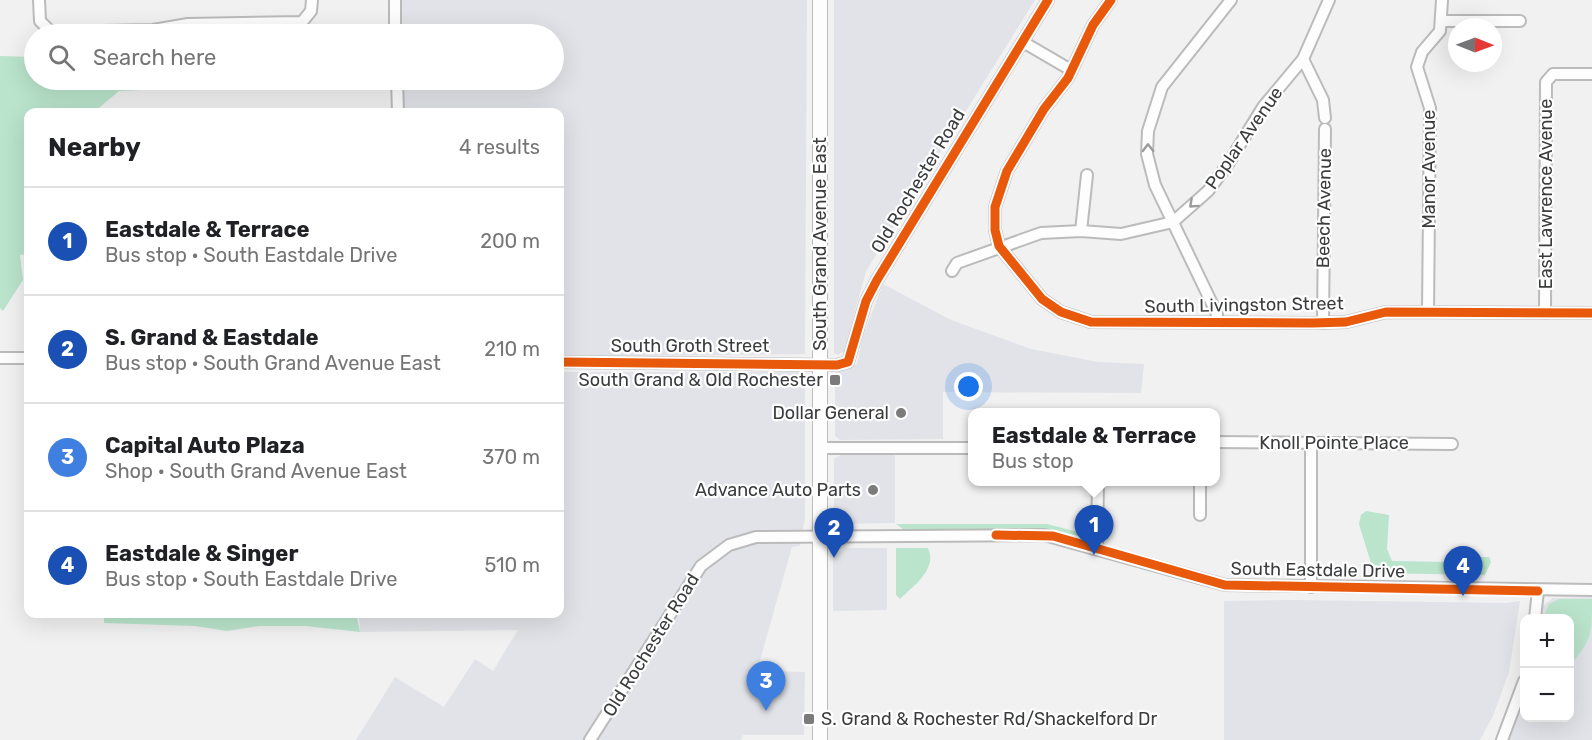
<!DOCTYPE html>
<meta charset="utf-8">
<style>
body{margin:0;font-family:Rubik,sans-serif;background:#f2f2f2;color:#202124}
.controls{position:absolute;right:18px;bottom:18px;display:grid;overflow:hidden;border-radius:12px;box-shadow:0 6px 24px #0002}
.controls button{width:54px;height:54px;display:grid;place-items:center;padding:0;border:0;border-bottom:2px solid #e0e0e0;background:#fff;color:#202124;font:30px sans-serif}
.compass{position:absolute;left:1448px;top:18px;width:54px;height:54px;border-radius:50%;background:#fff;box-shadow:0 6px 24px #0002;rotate:91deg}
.you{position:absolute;left:969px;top:387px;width:21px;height:21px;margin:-15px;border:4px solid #fff;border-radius:50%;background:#1a73e8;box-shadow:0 0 0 9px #1a73e833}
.badge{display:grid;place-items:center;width:39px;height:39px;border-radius:50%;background:#2563eb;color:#fff;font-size:20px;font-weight:700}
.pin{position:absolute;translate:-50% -50px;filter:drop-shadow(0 2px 3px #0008)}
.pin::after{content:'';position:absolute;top:32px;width:21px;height:18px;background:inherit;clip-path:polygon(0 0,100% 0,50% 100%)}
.popup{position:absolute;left:968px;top:408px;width:252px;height:78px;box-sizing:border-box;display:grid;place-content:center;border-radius:12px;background:#fff;filter:drop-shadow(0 2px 4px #0005);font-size:20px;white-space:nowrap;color:#757577}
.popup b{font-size:22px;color:#202124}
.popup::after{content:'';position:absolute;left:50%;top:100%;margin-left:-12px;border:12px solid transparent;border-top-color:#fff}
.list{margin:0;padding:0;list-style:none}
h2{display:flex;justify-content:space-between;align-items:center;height:78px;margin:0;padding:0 24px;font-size:26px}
h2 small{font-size:20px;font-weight:400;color:#757577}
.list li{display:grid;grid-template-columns:39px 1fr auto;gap:18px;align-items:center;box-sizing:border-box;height:108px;padding:0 24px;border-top:2px solid #e0e0e0}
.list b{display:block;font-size:22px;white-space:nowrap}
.list p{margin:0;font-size:20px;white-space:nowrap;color:#757577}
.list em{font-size:20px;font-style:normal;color:#757577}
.icon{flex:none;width:33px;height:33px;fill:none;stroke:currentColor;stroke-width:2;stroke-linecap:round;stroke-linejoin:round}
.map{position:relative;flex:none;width:1592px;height:740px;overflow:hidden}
.search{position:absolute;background:#fff;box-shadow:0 6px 24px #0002;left:24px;top:24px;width:540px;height:66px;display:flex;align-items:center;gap:15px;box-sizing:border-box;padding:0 21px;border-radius:33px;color:#757577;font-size:22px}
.panel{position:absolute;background:#fff;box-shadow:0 6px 24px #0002;left:24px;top:108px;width:540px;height:510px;border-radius:12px}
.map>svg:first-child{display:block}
</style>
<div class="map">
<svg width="1592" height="740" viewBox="0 0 1592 740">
<rect width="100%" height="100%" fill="#f1f1f2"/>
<g fill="#e1e3e8">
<polygon points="399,0 807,0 805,354 560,357 560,112 401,112 401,80 554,80 554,34 399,34"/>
<polygon points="834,0 1035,0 866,271 844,351 838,355 834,353"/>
<polygon points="883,284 951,320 1031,349 1098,362 1144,364 1141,393 943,392 943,439 840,440 835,436 835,373 857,364 863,336"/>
<polygon points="560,372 801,372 805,375 805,518 800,546 792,547 757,671 805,672 804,735 743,735 741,740 356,740 395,677 444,707 475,659 493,671 518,630 360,632 359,616 330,614 560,614"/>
<polygon points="841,455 895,455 895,523 838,524 834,521 834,459"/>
<polygon points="845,548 887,548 887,610 833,611 833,559"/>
<polygon points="1592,597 1592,740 1508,740 1524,699 1524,718 1570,718 1570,618 1540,618 1542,607 1553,598"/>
<polygon points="1294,600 1506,603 1520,601 1509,672 1493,716 1480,740 1224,740 1224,601"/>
</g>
<g fill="#bae4cb">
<polygon points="0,56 34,57 34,80 289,80 280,84 119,91 94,112 28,112 28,254 20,255 23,280 3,311 0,308"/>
<polygon points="1366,511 1389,515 1387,549 1392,561 1450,562 1466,557 1489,557 1491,562 1485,575 1374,573 1359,524 1361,515"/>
<polygon points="896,524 1047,524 1090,535 1084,537 1043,529 903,529"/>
<path d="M896,548H928C938,569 913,586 900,599L896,595Z"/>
<path d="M1559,599H1592C1592,636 1592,638 1570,666V618H1543L1549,604Z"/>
<polygon points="104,614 325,614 357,618 360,632 305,626 259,626 227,631 195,626 104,623"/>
</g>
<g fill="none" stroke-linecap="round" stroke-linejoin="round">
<g stroke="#bbbbbc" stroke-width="14">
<g id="minor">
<polyline points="39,0 40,21 51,32 153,30 188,24 302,22 311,11 312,0"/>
<polyline points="395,0 395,34"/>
<polyline points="1111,0 1093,25 1068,78 1044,109 1007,171 995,207 995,230 999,246 1042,299 1061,312 1091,322 1313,323 1346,322 1386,312 1592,313"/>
<polyline points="1441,21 1520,21"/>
<polyline points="1023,42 1071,70"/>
<polyline points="1303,59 1323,100 1325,118"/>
<polyline points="397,80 398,112"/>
<polyline points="1081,231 1087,175"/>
<polyline points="952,271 957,263 1041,233 1081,231 1121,234 1173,222 1208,191 1228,164 1263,107 1303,59 1329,0"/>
<polyline points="1428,312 1430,108 1417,67 1422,52 1440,31 1442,0"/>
<polyline points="1545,313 1546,82 1553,74 1592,74"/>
<polyline points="1217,322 1217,314 1155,185 1147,154 1148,131 1162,87 1231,0"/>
<polyline points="1323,323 1325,129"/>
<polyline points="0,358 28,358"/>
<polyline points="560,362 837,365 848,362 866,301 877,280 1048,0"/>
<polyline points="1216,442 1452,444"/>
<polyline points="820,448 972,448"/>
<polyline points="1200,482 1200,515"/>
<polyline points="1097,548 1098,482"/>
<polyline points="1311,587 1311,443"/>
<polyline points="1535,618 1538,591"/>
<polyline points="590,740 701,566 729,545 756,537 1044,535 1225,585 1592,590"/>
<polyline points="1502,740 1524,681"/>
</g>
</g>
<g stroke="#bbbbbc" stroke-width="16">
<polyline id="major" points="820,740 820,0"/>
</g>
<use href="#minor" stroke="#fdfdfd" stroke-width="10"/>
<use href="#major" stroke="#fdfdfd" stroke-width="14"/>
<g stroke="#fefeff" stroke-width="13">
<g id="cycleway">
<polyline points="1111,0 1093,25 1068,78 1044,109 1007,171 995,207 995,230 999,246 1042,299 1061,312 1091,322 1313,323 1346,322 1386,312 1592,313"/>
<polyline points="560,362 837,365 848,362 866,301 877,280 1048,0"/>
<polyline points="996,535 1053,536 1225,585 1538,591"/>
</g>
</g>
<use href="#cycleway" stroke="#e8590c" stroke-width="9"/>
</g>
<defs><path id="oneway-chevron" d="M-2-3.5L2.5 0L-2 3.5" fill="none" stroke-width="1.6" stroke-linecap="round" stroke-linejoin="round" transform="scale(1.5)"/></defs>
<g stroke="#9c9c9d">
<use href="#oneway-chevron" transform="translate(1148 148) rotate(-91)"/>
<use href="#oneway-chevron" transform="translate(1193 204) rotate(138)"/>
</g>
<g fill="#7b7b7c" stroke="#fefeff" stroke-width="2">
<rect x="829" y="374" width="12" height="12" rx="3"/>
<circle cx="901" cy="413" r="6"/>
<circle cx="873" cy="490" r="6"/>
<rect x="803" y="713" width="12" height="12" rx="3"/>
</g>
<g text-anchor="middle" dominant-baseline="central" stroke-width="4.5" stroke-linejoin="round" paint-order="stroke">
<g font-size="18" fill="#3b3c3d" stroke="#fefeff">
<text transform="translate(1244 138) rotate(-55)">Poplar Avenue</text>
<text transform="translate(1429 169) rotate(-90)">Manor Avenue</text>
<text transform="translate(918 181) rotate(-59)">Old Rochester Road</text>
<text transform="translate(1546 194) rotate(-90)">East Lawrence Avenue</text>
<text transform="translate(1324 208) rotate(-89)">Beech Avenue</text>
<text transform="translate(820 244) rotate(-90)">South Grand Avenue East</text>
<text transform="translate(1244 305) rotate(-1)">South Livingston Street</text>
<text x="690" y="346">South Groth Street</text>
<text x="1334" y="443">Knoll Pointe Place</text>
<text transform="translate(1318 570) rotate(1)">South Eastdale Drive</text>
<text transform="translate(651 645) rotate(-58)">Old Rochester Road</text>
</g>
<g font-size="18" fill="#3b3c3d" stroke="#fefeff" text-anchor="end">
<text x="823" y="380">South Grand &amp; Old Rochester</text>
<text x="889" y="413">Dollar General</text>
<text x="861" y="490">Advance Auto Parts</text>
<text x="821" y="719" text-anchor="start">S. Grand &amp; Rochester Rd/Shackelford Dr</text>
</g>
</g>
</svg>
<div class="controls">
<button>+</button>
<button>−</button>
</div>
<svg class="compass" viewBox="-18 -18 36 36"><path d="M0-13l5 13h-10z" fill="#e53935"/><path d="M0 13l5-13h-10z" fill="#757577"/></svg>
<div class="you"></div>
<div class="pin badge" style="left:1094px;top:555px;background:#1a4fb4">1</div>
<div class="popup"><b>Eastdale &amp; Terrace</b>Bus stop</div>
<div class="pin badge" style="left:834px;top:558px;background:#1a4fb4">2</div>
<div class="pin badge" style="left:766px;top:711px;background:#3f7fe0">3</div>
<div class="pin badge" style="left:1463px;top:596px;background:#1a4fb4">4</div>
<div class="search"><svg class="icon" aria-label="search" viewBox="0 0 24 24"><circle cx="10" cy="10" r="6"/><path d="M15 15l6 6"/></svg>Search here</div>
<section class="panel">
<h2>Nearby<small>4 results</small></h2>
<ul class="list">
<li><span class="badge" style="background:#1a4fb4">1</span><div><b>Eastdale &amp; Terrace</b><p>Bus stop · South Eastdale Drive</p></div><em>200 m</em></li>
<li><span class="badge" style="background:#1a4fb4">2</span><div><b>S. Grand &amp; Eastdale</b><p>Bus stop · South Grand Avenue East</p></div><em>210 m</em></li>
<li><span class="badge" style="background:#3f7fe0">3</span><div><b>Capital Auto Plaza</b><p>Shop · South Grand Avenue East</p></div><em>370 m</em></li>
<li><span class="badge" style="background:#1a4fb4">4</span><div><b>Eastdale &amp; Singer</b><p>Bus stop · South Eastdale Drive</p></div><em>510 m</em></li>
</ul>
</section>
</div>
